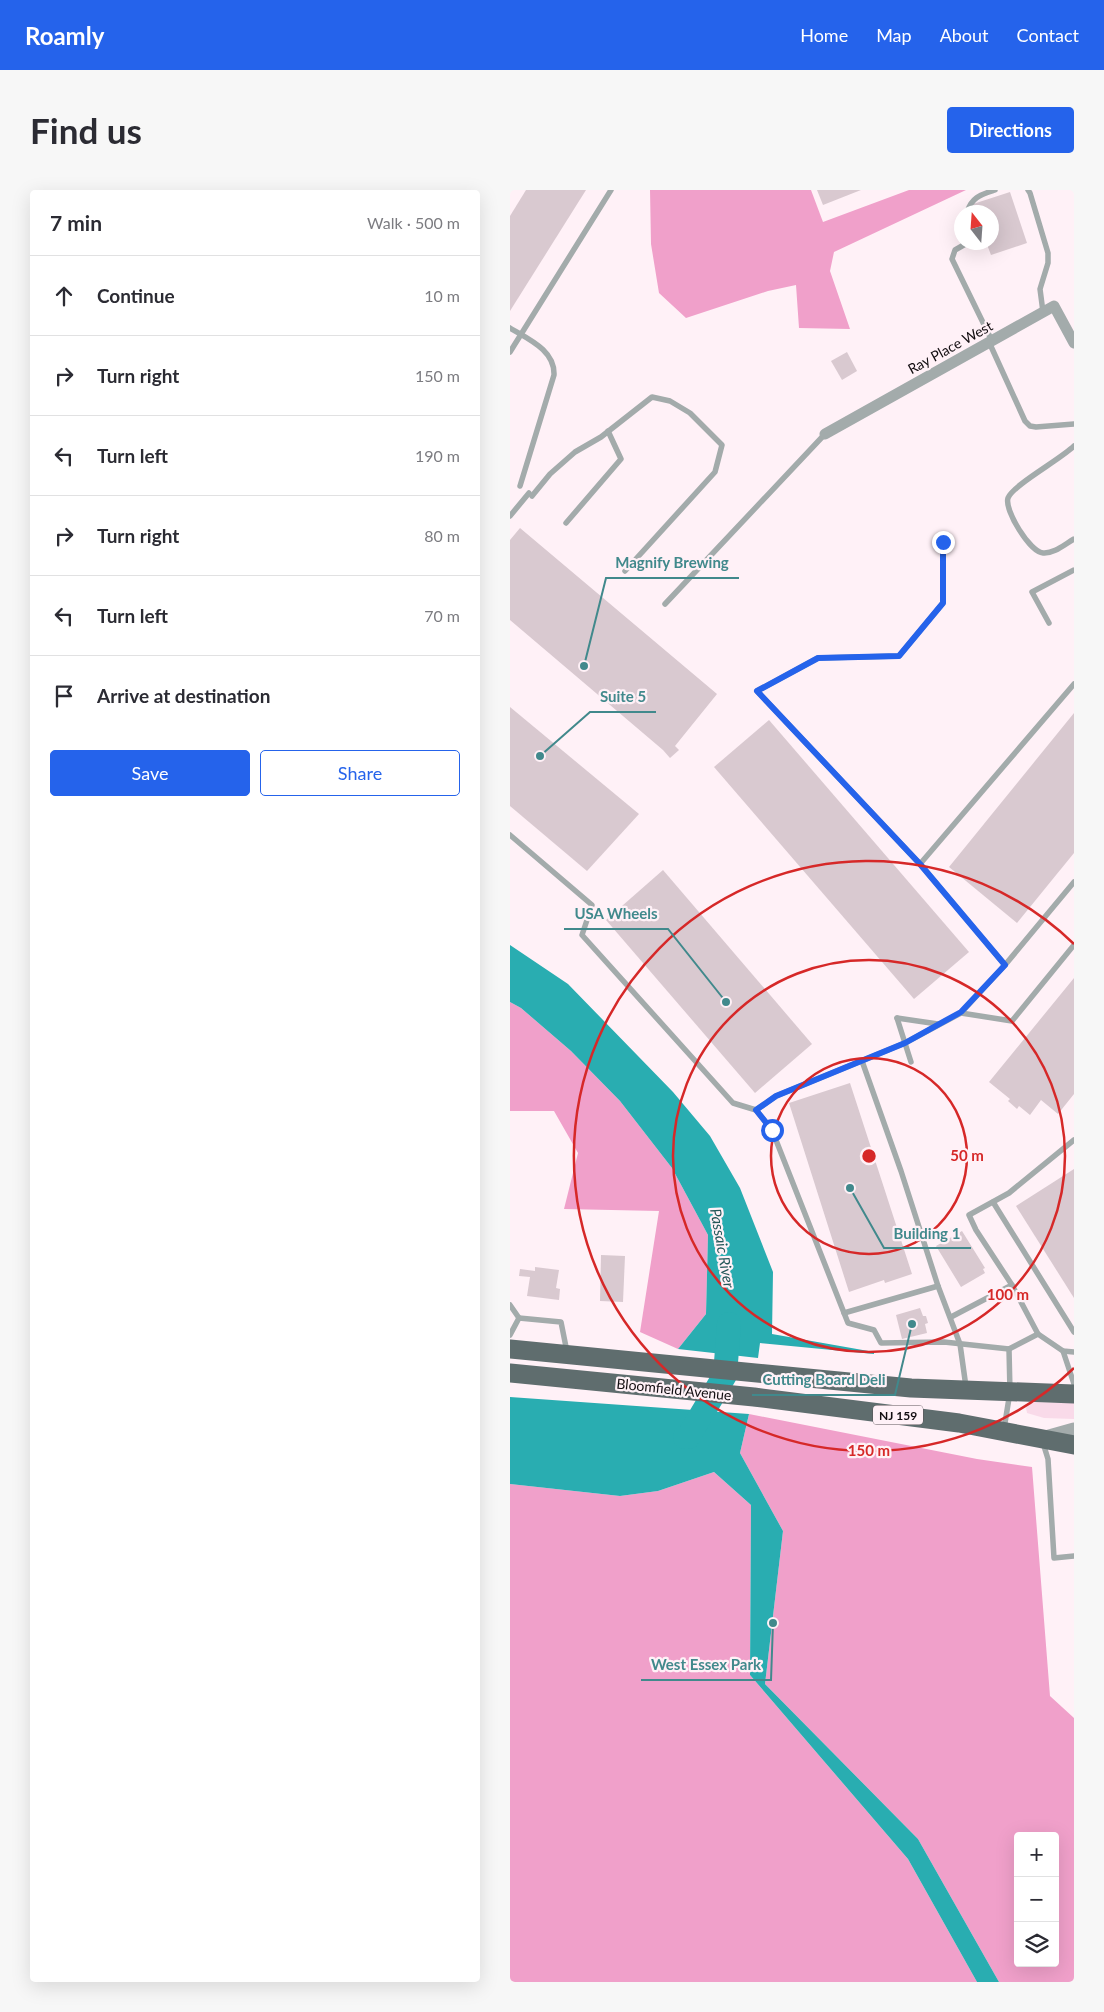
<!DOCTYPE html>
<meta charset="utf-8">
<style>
body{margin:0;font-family:Lato,sans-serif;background:#f7f7f7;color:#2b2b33}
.controls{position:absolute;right:15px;bottom:15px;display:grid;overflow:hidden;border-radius:5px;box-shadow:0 5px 20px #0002}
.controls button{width:45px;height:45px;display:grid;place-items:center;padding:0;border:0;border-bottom:1px solid #e1e1e2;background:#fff;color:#2b2b33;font:25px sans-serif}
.compass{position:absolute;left:444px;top:15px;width:45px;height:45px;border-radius:50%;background:#fff;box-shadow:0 5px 20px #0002;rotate:343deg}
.stop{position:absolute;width:15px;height:15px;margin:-11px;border:4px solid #2563eb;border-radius:50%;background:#fff}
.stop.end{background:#2563eb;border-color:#fff;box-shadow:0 1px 5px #0008}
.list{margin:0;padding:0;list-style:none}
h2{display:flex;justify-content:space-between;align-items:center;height:65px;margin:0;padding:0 20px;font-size:21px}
h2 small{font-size:16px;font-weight:400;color:#7c7c81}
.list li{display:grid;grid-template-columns:32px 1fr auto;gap:15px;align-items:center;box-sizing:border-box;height:80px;padding:0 20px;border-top:1px solid #e1e1e2}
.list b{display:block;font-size:19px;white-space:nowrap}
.list em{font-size:16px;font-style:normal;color:#7c7c81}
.actions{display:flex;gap:10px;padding:15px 20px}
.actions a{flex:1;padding:11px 0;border:1px solid #2563eb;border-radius:5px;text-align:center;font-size:18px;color:#2563eb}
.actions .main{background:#2563eb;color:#fff}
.icon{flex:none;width:28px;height:28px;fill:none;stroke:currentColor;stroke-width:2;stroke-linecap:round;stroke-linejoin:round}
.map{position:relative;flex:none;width:564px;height:1792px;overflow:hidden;border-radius:5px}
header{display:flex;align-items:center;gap:30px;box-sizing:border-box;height:70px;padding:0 25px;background:#2563eb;color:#fff}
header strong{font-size:24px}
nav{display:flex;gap:28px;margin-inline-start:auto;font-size:18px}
.intro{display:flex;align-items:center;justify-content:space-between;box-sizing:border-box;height:120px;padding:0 30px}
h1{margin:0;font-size:35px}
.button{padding:12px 22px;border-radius:5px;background:#2563eb;color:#fff;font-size:18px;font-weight:700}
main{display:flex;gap:30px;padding:0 30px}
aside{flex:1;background:#fff;border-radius:5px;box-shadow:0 5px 20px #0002}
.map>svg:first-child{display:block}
</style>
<header>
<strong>Roamly</strong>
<nav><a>Home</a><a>Map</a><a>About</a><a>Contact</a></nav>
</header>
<div class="intro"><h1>Find us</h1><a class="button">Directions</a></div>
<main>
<aside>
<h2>7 min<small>Walk · 500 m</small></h2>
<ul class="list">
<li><svg class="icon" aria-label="ahead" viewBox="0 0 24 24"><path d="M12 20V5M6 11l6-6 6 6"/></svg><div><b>Continue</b></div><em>10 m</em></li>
<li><svg class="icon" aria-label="right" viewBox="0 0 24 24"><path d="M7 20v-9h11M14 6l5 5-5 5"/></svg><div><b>Turn right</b></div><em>150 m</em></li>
<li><svg class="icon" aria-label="left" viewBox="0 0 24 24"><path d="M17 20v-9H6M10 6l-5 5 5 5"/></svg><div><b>Turn left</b></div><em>190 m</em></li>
<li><svg class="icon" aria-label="right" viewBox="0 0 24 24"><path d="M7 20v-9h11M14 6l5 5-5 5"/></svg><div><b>Turn right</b></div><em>80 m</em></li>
<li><svg class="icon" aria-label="left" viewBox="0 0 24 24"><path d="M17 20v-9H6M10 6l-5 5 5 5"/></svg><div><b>Turn left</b></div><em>70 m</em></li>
<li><svg class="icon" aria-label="arrive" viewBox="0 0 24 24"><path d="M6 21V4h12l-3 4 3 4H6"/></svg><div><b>Arrive at destination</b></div></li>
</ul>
<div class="actions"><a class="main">Save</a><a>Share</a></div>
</aside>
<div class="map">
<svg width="564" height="1792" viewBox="0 0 564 1792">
<rect width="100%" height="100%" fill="#fff1f7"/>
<polygon fill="#f9dae9" points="525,1212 564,1213 564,1229 534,1228 517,1223 516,1218 519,1213"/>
<g fill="#f0a0ca" fill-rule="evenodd">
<polygon points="140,0 301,0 313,32 399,0 456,0 324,62 320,81 340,139 289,138 286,95 258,101 176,128 149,103 141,54"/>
<polygon points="0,812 11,818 61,861 110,911 162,978 198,1045 196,1124 168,1159 130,1142 149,1021 54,1019 68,963 44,921 0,921"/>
<path d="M239,1224L467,1269L522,1277L540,1506L564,1528V1792H489L408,1649L255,1494L273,1341L230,1263ZM508,1646H545V1773H508Z"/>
<polygon points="204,1282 241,1315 240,1485 398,1669 467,1792 0,1792 0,1294 110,1306 148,1301"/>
</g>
<g fill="#29adb1">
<polygon points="0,755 58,794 163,902 200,946 230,998 263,1082 262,1144 364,1162 364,1164 250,1153 248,1168 168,1159 196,1124 198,1045 162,978 110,911 61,861 11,818 0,812"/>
<polygon points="0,1207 239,1224 230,1263 273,1341 255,1494 408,1649 489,1792 467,1792 398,1669 240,1485 241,1315 204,1282 148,1301 110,1306 0,1294"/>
</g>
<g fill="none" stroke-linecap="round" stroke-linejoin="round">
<polyline stroke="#29adb1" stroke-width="24" points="175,1247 178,1247 215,1185 219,1134"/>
</g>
<g fill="#d9c9d0">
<polygon points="16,0 76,0 0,121 0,26"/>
<polygon points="307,0 351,0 313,15"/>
<polygon points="500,2 517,53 481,65 476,52 482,52 482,22 466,22 463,14"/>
<polygon points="337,162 347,181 332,190 321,171"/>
<polygon points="10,338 207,504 165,556 169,560 160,568 153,560 0,430 0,350"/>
<polygon points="0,517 129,624 77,681 0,616"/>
<polygon points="564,523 564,663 507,733 439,677"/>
<polygon points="259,530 459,762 404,809 204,577"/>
<polygon points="153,680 302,854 245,903 96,730"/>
<polygon points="564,788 564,904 548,924 531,910 520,925 509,916 507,919 498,911 500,909 479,892"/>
<polygon points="340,893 402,1084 375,1093 374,1090 339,1102 279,913"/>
<polygon points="564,979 564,1108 506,1016"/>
<polygon points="452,1041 475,1078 473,1079 475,1083 451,1097 426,1056"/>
<polygon points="91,1065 115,1066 113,1112 90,1111"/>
<polygon points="25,1077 49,1080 46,1098 50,1099 49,1110 17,1106 20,1087 9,1086 10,1079 25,1081"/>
<polygon points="410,1118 413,1126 416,1126 418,1133 415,1134 417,1143 392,1149 386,1125"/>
</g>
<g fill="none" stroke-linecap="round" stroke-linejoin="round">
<g stroke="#a3abab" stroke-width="5.5">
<polyline points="518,0 520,3 538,63 538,73 530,99 533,122"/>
<path d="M457,22C462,7 470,5 485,0"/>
<polyline points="459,52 445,60 442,69 482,151"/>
<path d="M0,138C18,149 45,160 44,185L10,296"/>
<polyline points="479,152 515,231 520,236 526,237 564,234"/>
<polyline points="0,162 101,0"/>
<path d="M564,256C551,269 503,295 498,308C494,320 520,362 533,363C544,364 555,354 564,349"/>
<polyline points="22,306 40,284 65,262 91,247 142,207 160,211 180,223 212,255 205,282 115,381"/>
<polyline points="0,326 19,303"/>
<polyline points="56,333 111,269 98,241"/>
<polyline points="433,352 433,413 389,466 308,468 247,501 410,674 495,775"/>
<polyline points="155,414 315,244"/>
<polyline points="539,433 522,402 564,380"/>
<polyline points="0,645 82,715 72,745 223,913 246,920 262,940 338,1133 364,1140 371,1153 434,1152 499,1159 528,1144 553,1161 564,1162"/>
<polyline points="410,674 564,494"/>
<polyline points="451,823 502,831 564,755"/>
<polyline points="387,828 401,872"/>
<polyline points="387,828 428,834"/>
<polyline points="352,871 391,981 428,1096 450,1154 456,1197"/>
<polyline points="246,920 266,906 395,853 451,823 495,775 564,692"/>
<polyline points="483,1012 564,1142"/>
<polyline points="0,1115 9,1128"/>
<polyline points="334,1123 428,1096"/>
<polyline points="441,1127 502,1095"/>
<polyline points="528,1144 502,1095 466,1040 459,1025 499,1003 564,950"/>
<polyline points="0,1145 9,1128 51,1132 57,1162"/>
<polyline points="553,1161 564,1194"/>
<polyline points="494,1239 500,1202 499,1159"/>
<polyline points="533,1253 538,1269 544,1368 564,1366"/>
</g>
<polyline stroke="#a3abab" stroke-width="11" points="315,244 544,116 564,153"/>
<polyline stroke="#a3abab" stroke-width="15" points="532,1249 564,1240"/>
<g stroke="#5f6d6e" stroke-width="19">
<polyline points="0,1159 401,1198 564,1204"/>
<polyline points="0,1183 244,1207 449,1233 564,1255"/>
</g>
</g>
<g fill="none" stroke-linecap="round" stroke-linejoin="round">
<polyline stroke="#2563eb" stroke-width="6" points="262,940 246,920 266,906 395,853 451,822 495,775 410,674 247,501 308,468 389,466 433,413 433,352"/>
</g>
<g fill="none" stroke="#d62828" stroke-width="2.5">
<circle cx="359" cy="966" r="98"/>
<circle cx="359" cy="966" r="196"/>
<path d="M564 1178A295 295 0 1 1 564 754"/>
</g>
<g text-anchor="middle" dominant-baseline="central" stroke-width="4.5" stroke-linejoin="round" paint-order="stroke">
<rect fill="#fff1f7" stroke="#595155" stroke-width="1" x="363" y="1215.5" width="50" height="19" rx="4"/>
<g font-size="12" font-weight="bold" fill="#120d10">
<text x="388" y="1225">NJ 159</text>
</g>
<g font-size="14" fill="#120d10" stroke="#fff1f7">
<text transform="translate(440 157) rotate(-29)">Ray Place West</text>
<text transform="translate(164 1199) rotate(6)">Bloomfield Avenue</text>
</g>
<g font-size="15" font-style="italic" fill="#235759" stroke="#fff1f7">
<text transform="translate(213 1058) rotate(80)">Passaic River</text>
</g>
</g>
<circle cx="359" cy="966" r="8" fill="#d62828" stroke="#fff1f7" stroke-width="2.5"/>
<g font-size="15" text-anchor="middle" font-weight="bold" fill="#d62828" stroke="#fff1f7" stroke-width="4.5" stroke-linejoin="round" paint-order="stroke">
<text x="457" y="971">50 m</text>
<text x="498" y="1110">100 m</text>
<text x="359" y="1266">150 m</text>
</g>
<path fill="none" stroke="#41898c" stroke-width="2" d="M74 476L96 388H229M30 566L80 522H146M216 812L158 739H54M340 998L374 1058H461M402 1134L385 1205H242M263 1433L261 1490H131"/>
<g fill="#41898c" stroke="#fff1f7" stroke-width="2">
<circle cx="74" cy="476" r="5"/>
<circle cx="30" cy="566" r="5"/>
<circle cx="216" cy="812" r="5"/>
<circle cx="340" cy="998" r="5"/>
<circle cx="402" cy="1134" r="5"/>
<circle cx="263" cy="1433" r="5"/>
</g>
<g font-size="15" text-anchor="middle" font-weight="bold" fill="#41898c" stroke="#fff1f7" stroke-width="4.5" stroke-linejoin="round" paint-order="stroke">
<text x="162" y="378">Magnify Brewing</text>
<text x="113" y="512">Suite 5</text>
<text x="106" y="729">USA Wheels</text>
<text x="417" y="1049">Building 1</text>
<text x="314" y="1195">Cutting Board Deli</text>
<text x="196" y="1480">West Essex Park</text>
</g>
</svg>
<div class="controls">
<button>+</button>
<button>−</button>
<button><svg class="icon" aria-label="layers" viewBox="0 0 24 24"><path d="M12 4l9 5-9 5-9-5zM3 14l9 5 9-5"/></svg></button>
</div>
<svg class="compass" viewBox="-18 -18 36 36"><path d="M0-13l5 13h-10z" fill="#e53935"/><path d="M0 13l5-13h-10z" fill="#7c7c81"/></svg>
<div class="stop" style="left:262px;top:940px"></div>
<div class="stop end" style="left:433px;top:352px"></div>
</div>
</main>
